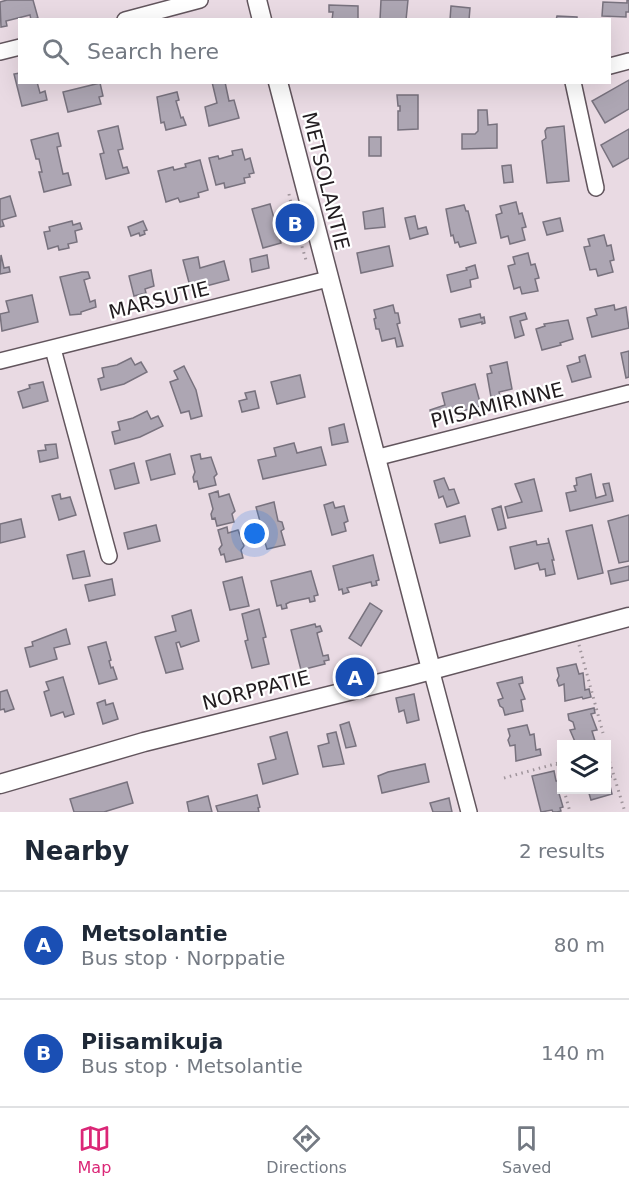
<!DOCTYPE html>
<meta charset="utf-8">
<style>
body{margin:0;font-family:"DejaVu Sans",sans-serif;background:#f2f2f3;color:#1f2937}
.controls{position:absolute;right:18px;bottom:18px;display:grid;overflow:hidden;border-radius:0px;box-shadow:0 6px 24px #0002}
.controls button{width:54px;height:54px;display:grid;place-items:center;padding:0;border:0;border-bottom:2px solid #e0e1e3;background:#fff;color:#1f2937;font:30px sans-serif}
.you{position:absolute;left:255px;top:534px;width:21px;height:21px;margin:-15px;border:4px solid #fff;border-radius:50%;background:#1a73e8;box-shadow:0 0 0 9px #1a73e833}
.badge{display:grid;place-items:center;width:39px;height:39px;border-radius:50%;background:#db2777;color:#fff;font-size:20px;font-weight:700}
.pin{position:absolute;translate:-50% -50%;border:3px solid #fff;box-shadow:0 2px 6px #0006}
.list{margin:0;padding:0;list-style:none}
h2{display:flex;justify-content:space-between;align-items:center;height:78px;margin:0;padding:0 24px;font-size:26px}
h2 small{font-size:20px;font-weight:400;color:#747a83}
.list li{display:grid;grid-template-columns:39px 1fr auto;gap:18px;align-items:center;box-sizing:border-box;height:108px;padding:0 24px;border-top:2px solid #e0e1e3}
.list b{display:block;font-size:22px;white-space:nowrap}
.list p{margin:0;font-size:20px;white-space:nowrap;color:#747a83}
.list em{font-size:20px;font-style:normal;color:#747a83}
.icon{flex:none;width:33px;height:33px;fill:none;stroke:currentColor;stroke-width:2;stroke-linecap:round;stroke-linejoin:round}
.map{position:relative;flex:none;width:629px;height:812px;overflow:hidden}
.search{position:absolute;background:#fff;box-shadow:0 6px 24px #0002;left:18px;right:18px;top:18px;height:66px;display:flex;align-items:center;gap:15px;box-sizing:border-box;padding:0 21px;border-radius:0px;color:#747a83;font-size:22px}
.sheet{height:294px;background:#fff}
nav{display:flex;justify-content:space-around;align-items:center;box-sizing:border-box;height:84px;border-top:2px solid #e0e1e3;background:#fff;font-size:16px;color:#747a83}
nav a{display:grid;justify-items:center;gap:3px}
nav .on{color:#db2777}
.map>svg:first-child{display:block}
</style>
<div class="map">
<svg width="629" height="812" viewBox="0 0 629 812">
<rect width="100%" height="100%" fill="#e9dae3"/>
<g fill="#ada6b3" stroke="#78727e" stroke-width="1.5">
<polygon points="7,0 33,0 38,18 31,20 30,15 6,21 7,26 1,27 0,2"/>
<polygon points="381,0 408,0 406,20 380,20"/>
<polygon points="627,0 629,0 629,12 626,12 626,17 602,16 603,2 627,3"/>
<polygon points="329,5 358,6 358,20 332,20 333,12 329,12"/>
<polygon points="451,6 470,8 469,20 450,20"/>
<polygon points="557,16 577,17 577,20 556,20"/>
<polygon points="20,73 20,82 37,82 40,93 45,91 47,100 22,106 14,74"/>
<polygon points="629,80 629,109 605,123 592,101"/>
<polygon points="212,82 225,82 229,101 234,100 239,118 209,126 205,107 217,103"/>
<polygon points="100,83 103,96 99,97 101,104 68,112 63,92"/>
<polygon points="177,92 179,100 176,101 181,118 183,117 186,125 166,130 164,122 161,123 157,97"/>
<polygon points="397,95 418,95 418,129 398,130 398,111 400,111 400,106 398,106"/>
<polygon points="478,110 487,110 488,125 497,124 497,148 462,149 462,134 475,134 478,131"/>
<polygon points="118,126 123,149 118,150 123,168 127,167 129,173 106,179 100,154 104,153 98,131"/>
<polygon points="564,126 569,181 547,183 542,141 546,138 545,131 547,128"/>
<polygon points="629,129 629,158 613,167 601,145"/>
<polygon points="58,133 61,146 57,147 63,174 68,173 71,185 44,192 39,172 42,172 39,159 36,159 31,140"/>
<rect x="369" y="137" width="12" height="19"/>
<polygon points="242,149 245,160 250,158 254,173 249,174 250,177 244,178 245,183 225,188 224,183 216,185 209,158 218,156 219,159 233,155 232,151"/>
<polygon points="200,160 208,190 198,193 199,197 180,202 178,198 166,202 158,171 173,167 174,170 186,167 185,164"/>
<polygon points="511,165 513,182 504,183 502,166"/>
<polygon points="10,196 16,216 2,220 4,226 0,227 0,199"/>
<polygon points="516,202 519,214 522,213 526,227 522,228 525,240 510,244 508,236 501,238 496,215 502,213 500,206"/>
<polygon points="270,204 281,243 263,248 252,209"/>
<polygon points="464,205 466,211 468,211 476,243 460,247 458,242 455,243 453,235 451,236 446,209"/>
<polygon points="383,208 385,227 365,229 363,212"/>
<polygon points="415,216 418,229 426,227 428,234 410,239 405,218"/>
<polygon points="560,218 563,231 547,235 543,222"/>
<polygon points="72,221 73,225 80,223 82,229 75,231 77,242 68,244 69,248 59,250 58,246 48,249 44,232 50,231 49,227"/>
<polygon points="143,221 147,230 144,231 145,234 140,236 139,233 131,236 128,227"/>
<polygon points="604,235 607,246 611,245 614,260 610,261 613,272 598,276 596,269 590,270 584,247 590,246 588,239"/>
<polygon points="389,246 393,266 361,273 357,253"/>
<polygon points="528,253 531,265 535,264 539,278 535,279 538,291 522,294 520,287 514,289 508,266 515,264 513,257"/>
<polygon points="1,255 4,268 9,267 10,272 0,274"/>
<polygon points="267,255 269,268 252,272 250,259"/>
<polygon points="198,257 200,268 224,261 229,280 191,290 183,260"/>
<polygon points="475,265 478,278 470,280 471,287 451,292 447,275 467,270 466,268"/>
<polygon points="151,270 154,286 145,289 146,293 134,296 129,276"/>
<polygon points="82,272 88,272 90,278 84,280 90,302 95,300 96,307 81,312 81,314 70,315 60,277"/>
<polygon points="32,295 38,322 2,331 0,314 9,312 6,301"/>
<polygon points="393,305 395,313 398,313 400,323 397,324 403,346 397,347 395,338 382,341 379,329 376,329 374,319 376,318 374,310"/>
<polygon points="614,305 615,310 626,307 629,328 592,337 587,318 597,315 595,309"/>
<polygon points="525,313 527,319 520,321 524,335 515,338 510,317"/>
<polygon points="480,314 481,318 484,317 485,323 482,324 482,322 461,327 459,319"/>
<polygon points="568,320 573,339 560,343 561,345 542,350 536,329 545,326 544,324"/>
<polygon points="629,351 629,377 626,378 621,353"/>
<polygon points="585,355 591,377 572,382 567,366 580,362 579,357"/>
<polygon points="131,358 135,365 141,362 147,372 124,384 101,390 98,379 104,377 102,368 117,365"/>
<polygon points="507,362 512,389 499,392 501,400 492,403 487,374 492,373 490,366"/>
<polygon points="184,366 196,390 202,416 191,419 189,411 181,413 170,382 178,379 174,371"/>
<polygon points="300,375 305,397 277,404 271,382"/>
<polygon points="43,382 48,401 23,408 18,392 30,388 29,385"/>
<polygon points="475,384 481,406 432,419 430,410 445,405 442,393"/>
<polygon points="255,391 259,408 242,412 239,401 247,399 245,393"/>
<polygon points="147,411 151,419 158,416 163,426 140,437 115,444 112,432 120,430 118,422 133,418"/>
<polygon points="344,424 348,442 332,445 329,428"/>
<polygon points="294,443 297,453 321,447 326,465 263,479 258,460 276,456 274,448"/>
<polygon points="56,444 58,458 40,462 38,451 46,450 45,445"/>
<polygon points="170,454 175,474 151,480 146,461"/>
<polygon points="200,454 201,459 211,457 217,474 214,477 216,485 199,489 197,481 194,482 193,477 195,472 191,456"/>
<polygon points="134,463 139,483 115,489 110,470"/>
<polygon points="591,474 596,498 606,495 603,484 609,483 613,501 570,511 566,493 576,491 574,486 577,485 576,478"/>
<polygon points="444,478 449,490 454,489 459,503 447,507 443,496 439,498 434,481"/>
<polygon points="534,479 542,511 508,518 505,507 522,502 515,484"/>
<polygon points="218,491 219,497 229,494 235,511 232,514 234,522 217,526 215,518 212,519 211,514 213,509 209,494"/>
<polygon points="60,494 61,499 70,497 76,515 59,520 52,496"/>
<polygon points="274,502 278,521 282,522 284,529 281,531 285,545 267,549 263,536 260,535 258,528 261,525 256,507"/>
<polygon points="333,502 335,508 344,506 348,521 344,523 346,531 332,535 324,505"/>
<polygon points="501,506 506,528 498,530 492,509"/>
<polygon points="629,515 629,561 619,563 608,521"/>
<polygon points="465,516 470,536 440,543 435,524"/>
<polygon points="21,519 25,537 0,543 0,524"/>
<polygon points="156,525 160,541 128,549 124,533"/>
<polygon points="592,525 603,573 578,579 566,531"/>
<polygon points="227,527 228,533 238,530 244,546 241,550 243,558 226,562 224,554 221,555 219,549 222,545 218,530"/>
<polygon points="548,538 554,560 552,560 555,574 546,576 545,569 540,570 538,563 515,569 510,547 536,541 537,545 549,543"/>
<polygon points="84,551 90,576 73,579 67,555"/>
<polygon points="373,555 379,580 376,581 377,585 372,586 371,582 347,588 349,592 343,594 342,589 339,590 333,566"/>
<polygon points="629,566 629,580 611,584 608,571"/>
<polygon points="311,571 318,595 314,596 315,601 310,602 309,598 290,602 286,604 287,608 282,609 281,605 277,606 271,581"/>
<polygon points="242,577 249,606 230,610 223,582"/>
<polygon points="112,579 115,595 89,601 85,585"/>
<polygon points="370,603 382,611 361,646 349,638"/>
<polygon points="259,609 266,637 263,638 269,664 252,668 245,641 248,640 242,614"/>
<polygon points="191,610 199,641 181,647 179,642 176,643 183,669 166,673 155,637 176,631 172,616"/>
<polygon points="315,624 316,627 320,626 322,631 317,633 318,637 323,656 328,655 329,660 324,661 325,664 301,670 291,630"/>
<polygon points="66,629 70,644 54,648 57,659 30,667 25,648 33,646 32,642"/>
<polygon points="106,642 111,660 109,661 111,668 113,667 117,679 99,684 88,647"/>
<polygon points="576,664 579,674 583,673 585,690 589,689 591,697 583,699 582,697 565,701 564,684 559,686 557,680 559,676 557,668"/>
<polygon points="63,677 74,714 65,717 63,712 51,716 44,692 49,690 46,682"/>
<polygon points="522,677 523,683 519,684 525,699 521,700 523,711 505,715 503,708 500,706 498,700 503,698 497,683"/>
<polygon points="7,690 14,709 5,712 4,709 0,710 0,692"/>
<polygon points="414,694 419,720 407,723 404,710 399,712 396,698"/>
<polygon points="105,700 106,705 113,703 118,719 103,724 97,703"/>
<polygon points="594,708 595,713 591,714 597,730 592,731 595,741 576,744 570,730 575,729 573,722 569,720 568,714"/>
<polygon points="349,722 356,746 346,748 340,725"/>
<polygon points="527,725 530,735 534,734 536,750 540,749 541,755 516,761 515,745 510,746 508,740 510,736 508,729"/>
<polygon points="287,732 298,774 263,784 258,764 276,759 270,737"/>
<polygon points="336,732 344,764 323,767 318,746 329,743 327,734"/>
<polygon points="425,764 429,782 382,793 378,776 388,772"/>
<polygon points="609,768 611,777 608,778 612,794 591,800 588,790 606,790 606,769"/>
<polygon points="554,771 556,781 560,781 562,789 558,790 563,807 560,808 561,811 557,812 553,812 552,810 541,812 532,776"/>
<polygon points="127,782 133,803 104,812 74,812 70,799"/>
<polygon points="257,795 260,807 258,808 259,812 218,812 216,806"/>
<polygon points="208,796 212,812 189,812 187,802"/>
<polygon points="449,798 452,812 433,812 430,803"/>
</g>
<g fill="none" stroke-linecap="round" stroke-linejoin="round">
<g stroke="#62555d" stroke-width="18">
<g id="minor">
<polyline points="125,20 200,0"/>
<polyline points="0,52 20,47"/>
<polyline points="610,66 629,61"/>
<polyline points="573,82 596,188"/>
<polyline points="53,349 109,556"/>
<polyline points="0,361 328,279"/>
<polyline points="375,458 629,393"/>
<polyline points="431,669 469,812"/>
</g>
</g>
<g stroke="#62555d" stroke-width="21">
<g id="tertiary">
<polyline points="257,0 262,20"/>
<polyline points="278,82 431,669"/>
<polyline points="0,784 144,742 409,676 629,617"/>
</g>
</g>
<g stroke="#a0959c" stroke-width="3" stroke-dasharray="1.5 4.5" stroke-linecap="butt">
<polyline points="289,194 295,223 306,260"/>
<polyline points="579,645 603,733"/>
<polyline points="606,750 625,812"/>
<polyline points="557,764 562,780"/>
<polyline points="504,778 562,762"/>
<polyline points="564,790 570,812"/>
</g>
<use href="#minor" stroke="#fff" stroke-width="15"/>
<use href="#tertiary" stroke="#fff" stroke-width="18"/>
</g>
<g text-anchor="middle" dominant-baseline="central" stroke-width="4.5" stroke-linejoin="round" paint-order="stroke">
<g font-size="20" fill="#211c1f" stroke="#fff">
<text transform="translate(326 181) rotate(76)">METSOLANTIE</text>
<text transform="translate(159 300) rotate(-14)">MARSUTIE</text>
<text transform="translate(497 405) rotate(-14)">PIISAMIRINNE</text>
<text transform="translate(256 690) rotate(-14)">NORPPATIE</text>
</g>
</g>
</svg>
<div class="controls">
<button><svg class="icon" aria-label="layers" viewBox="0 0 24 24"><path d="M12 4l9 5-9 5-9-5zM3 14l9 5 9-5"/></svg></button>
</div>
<div class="you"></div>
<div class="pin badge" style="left:355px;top:677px;background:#1a4fb4">A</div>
<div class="pin badge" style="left:295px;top:223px;background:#1a4fb4">B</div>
<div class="search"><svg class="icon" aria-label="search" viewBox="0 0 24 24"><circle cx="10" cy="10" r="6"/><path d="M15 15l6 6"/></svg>Search here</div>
</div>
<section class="sheet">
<h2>Nearby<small>2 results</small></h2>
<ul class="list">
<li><span class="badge" style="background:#1a4fb4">A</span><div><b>Metsolantie</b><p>Bus stop · Norppatie</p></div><em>80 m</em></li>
<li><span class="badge" style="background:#1a4fb4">B</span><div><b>Piisamikuja</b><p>Bus stop · Metsolantie</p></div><em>140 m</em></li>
</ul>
</section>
<nav>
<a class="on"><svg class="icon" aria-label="map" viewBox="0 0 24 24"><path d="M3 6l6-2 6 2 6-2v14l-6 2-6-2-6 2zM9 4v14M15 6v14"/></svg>Map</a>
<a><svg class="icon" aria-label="directions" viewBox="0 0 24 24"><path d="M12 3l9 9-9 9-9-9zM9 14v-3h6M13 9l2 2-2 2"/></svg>Directions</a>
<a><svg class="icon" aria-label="saved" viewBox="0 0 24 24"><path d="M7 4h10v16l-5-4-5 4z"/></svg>Saved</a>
</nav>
